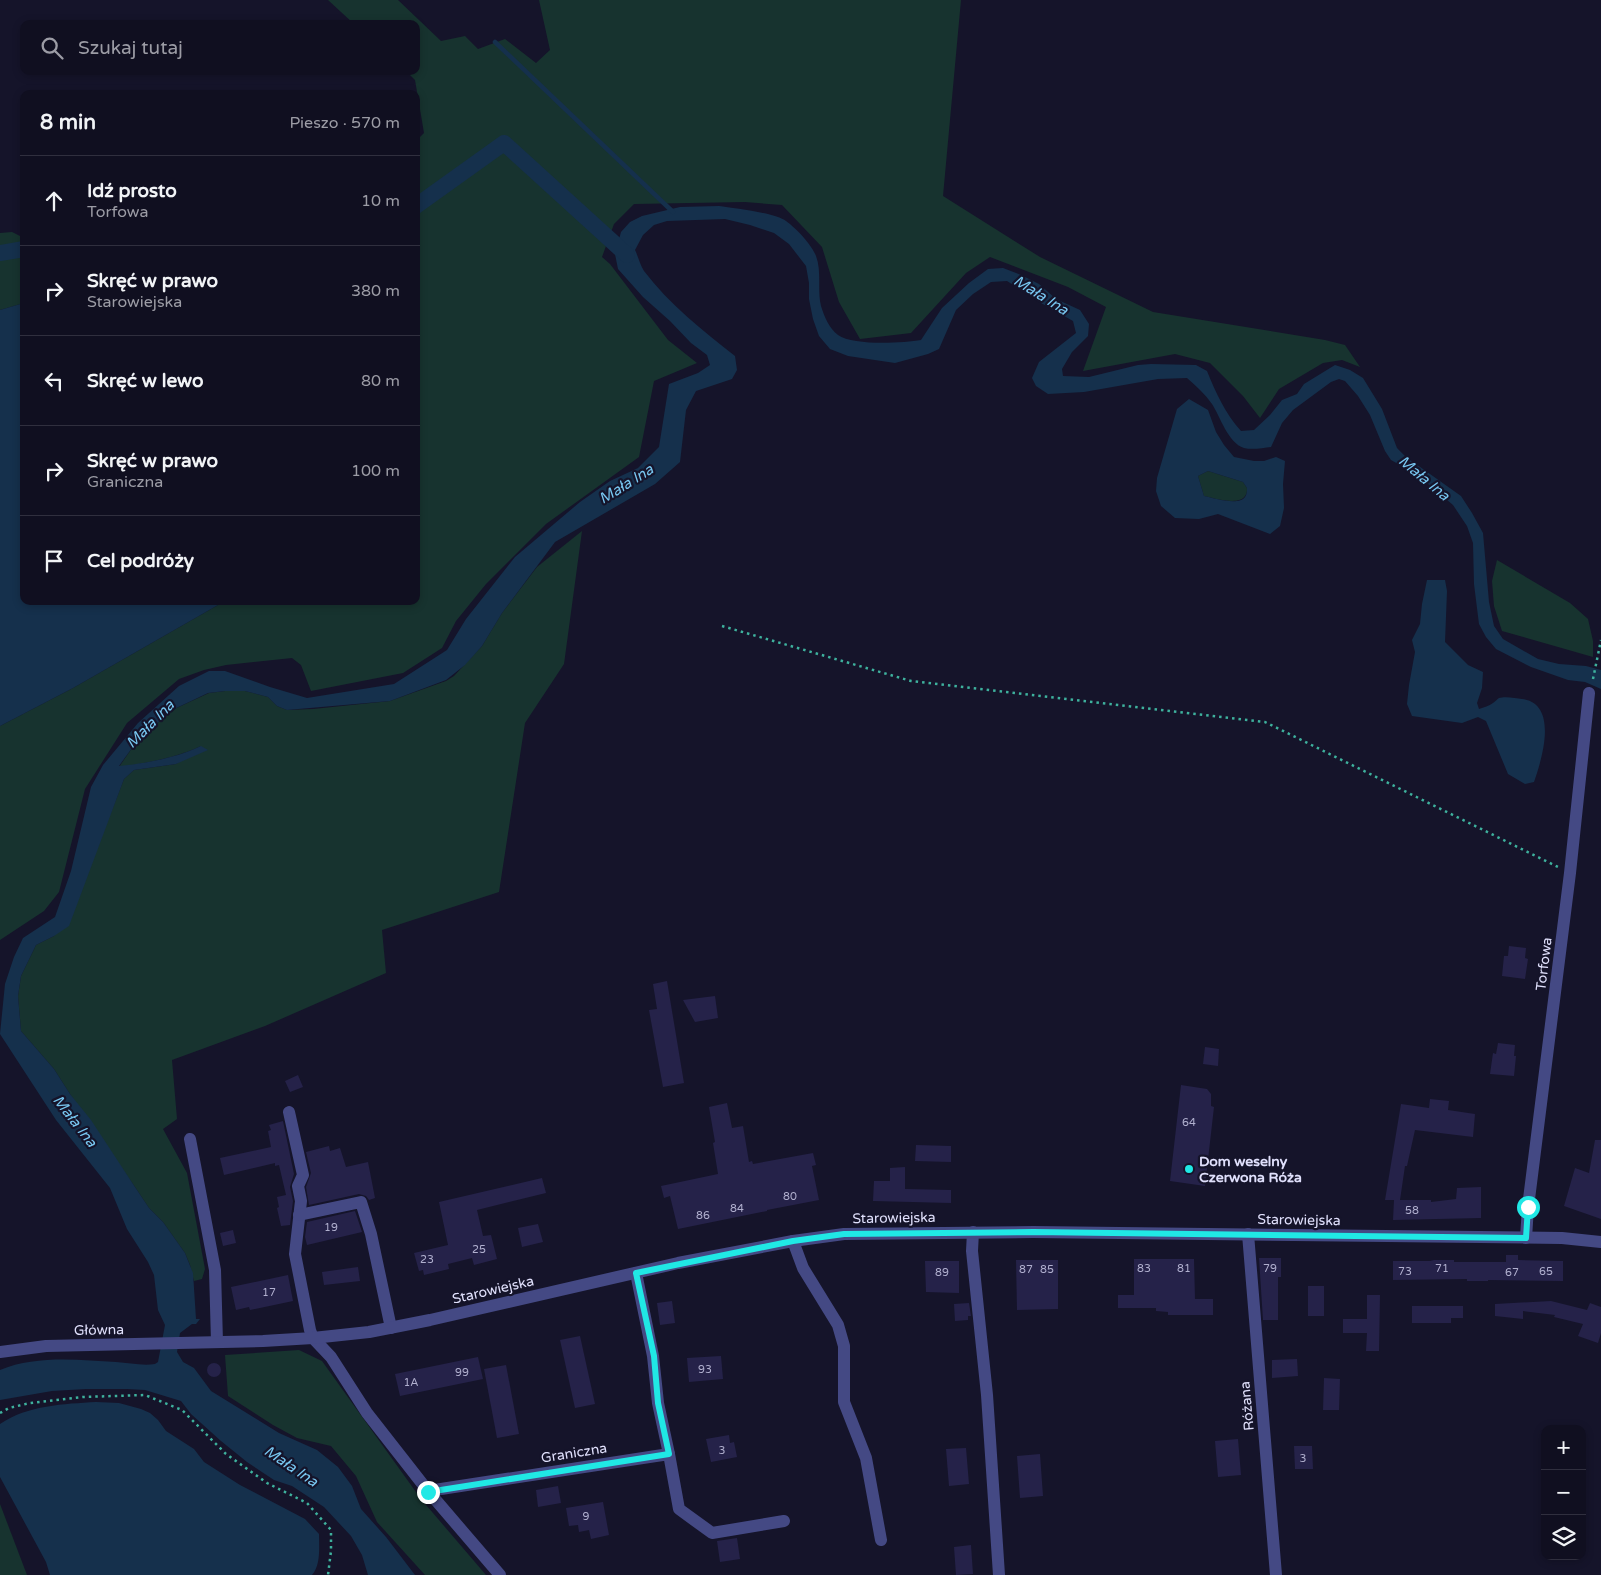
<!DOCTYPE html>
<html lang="pl">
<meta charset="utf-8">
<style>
body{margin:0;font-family:"Varela Round",sans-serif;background:#191829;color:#f1f3f6}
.controls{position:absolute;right:15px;bottom:15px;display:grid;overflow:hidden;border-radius:10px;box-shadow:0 2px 8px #0003}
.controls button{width:45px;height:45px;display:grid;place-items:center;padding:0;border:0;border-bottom:1px solid #302f3e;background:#100f20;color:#f1f3f6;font:25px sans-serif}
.stop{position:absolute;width:15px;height:15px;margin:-11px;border:4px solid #20e8e5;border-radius:50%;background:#fff}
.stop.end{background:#20e8e5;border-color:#fff;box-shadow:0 1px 5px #0008}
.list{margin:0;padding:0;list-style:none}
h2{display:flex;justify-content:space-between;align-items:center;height:65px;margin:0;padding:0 20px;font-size:21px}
h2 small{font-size:16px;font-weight:400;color:#9c9ca5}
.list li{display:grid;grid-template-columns:32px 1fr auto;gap:15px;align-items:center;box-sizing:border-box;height:90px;padding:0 20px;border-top:1px solid #302f3e}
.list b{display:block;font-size:19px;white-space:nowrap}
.list p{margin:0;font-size:16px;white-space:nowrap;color:#9c9ca5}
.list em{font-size:16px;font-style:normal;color:#9c9ca5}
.icon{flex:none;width:28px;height:28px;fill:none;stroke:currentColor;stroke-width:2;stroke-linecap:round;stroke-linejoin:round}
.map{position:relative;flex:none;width:1601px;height:1575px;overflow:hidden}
.search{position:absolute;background:#100f20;box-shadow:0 2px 8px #0003;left:20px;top:20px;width:400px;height:55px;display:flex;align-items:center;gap:12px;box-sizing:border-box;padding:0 18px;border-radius:10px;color:#9c9ca5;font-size:19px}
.panel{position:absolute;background:#100f20;box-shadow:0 2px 8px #0003;left:20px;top:90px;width:400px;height:515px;border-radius:10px}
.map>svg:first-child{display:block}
</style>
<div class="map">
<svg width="1601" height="1575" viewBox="0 0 1601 1575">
<rect width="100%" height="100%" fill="#15142a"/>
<g fill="#17332f">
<polygon points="328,0 398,0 441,41 465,36 478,49 505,39 536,63 550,50 539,0 961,0 943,196 1040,257 1153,312 1325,340 1345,345 1360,367 1342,360 1323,363 1279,389 1260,418 1243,396 1210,363 1175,354 1083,371 1106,307 1068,287 990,257 966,273 911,333 860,339 839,302 822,247 782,205 745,202 634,204 614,224 602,257 610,264 668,340 697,363 654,381 639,457 546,524 486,584 456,621 442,648 403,673 311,691 301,665 292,658 226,665 204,670 179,679 127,723 85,789 59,892 44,911 0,940 0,726 73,688 225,601 416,601 416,141 424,133 415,80 406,71 416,71 416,24 354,24"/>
<polygon points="12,232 24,238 24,303 0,310 0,233"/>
<path d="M1208,471L1243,482L1247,488C1247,491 1247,494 1245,496C1239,506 1213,498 1204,496L1198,476Z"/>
<path d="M582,531L564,664L525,723L499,892L382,930L386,973L265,1026L172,1060L177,1119L163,1129L187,1173L205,1269L202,1279L194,1281L190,1265L185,1253L163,1222L149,1208L135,1187L70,1094L54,1069L21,1031L18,996L21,976L36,945L54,936L112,810L124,779L134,770L176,764L201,746C179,757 143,764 119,767L132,748L170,711L209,693L225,691H245L268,697L277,706L287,710L313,709L390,701L446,681L454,676L482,646L502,613L537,567Z"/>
<polygon points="1497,560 1570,603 1588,619 1593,641 1593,657 1502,631 1494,606 1492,581"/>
<polygon points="299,1350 322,1361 421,1499 486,1575 425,1575 377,1522 356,1476 331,1446 297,1438 273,1425 228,1396 225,1355"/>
<polygon points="0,1504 27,1575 0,1575"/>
</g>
<g fill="#15304c" fill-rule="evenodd">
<path d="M719,206C734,208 776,213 786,221C796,228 812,245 816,256C822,272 817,290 821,306C824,316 829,328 838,335C853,346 903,343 921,340L942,308L969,283L988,269L1003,268L1021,275L1039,284L1056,299L1080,310L1089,324L1088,336L1072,352L1062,369L1063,376L1089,377L1138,365L1151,364L1196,365L1207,371C1216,393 1225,413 1241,431L1254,430L1270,415L1282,400L1297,394L1304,384L1335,365L1350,370L1363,378L1382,409L1397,448L1406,457L1461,496L1472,513L1483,533L1489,602L1494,626L1503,639L1538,659L1559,664L1586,666L1601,670V689L1585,682L1568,680L1531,667L1496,649L1486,637L1479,624L1474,584L1473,543L1467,526L1453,505L1427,483L1425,479L1391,460L1385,451L1370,415L1358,396L1345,381L1339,379L1331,382L1293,410L1282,423L1271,447C1263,448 1252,450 1244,448C1228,443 1220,416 1212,404C1205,394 1196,386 1187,378L1158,379L1084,392L1048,394L1036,386L1032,378L1039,362L1076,333L1073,321L1041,303L1007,281L991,282L973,294L956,310L939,349L928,354L895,363L848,356L830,349L819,336L813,319L809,299V283L806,266L789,244L774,233L750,225L725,219L667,221L654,225L643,235L635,250C638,256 640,265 644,271C669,304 703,331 735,356L737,370L732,379L696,391L686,410L680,462L655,484L555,542L502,613L482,646L465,665L446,680L390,701L287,710L277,706L268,697L245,691H225L208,693L170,711L132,748L119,766C143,764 179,757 201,746L208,750L176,764L134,770L124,779L69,926L54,936L36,945L21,976L18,996L21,1031L54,1069L70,1094L91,1120L135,1187L149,1208L163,1222L185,1253L193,1273L196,1319H200L196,1324H192L180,1333L177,1352L183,1362L194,1368L211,1391L279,1433L317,1450L338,1467L352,1486L361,1509L386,1537L415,1575H368L362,1555L351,1536L324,1507L292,1486L274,1480L247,1462L221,1441L191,1414L181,1401L145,1390L127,1389H86L52,1391L0,1400V1370C36,1355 79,1360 116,1362C129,1363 143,1366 155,1364L158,1362L165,1325L158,1310L154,1275L148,1262L127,1229L110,1188L56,1120L0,1034L5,984L14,957L23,938L55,917L71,871L91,787L103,765L138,723L179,686L209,671H225L270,687L307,698L394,684L447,650L466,619L515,557L580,502L610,481L638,468L659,447L669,384L698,373L710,365L707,355L691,343L670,321L643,297L618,269L615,254L621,232L630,222L642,216L680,207Z"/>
<polygon points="24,303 24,601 225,601 73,688 0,726 0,310"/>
<path d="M1189,399L1208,410L1216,432L1224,445L1234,457L1254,461H1264L1276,457L1285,461L1283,484L1284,508L1280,526L1270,534L1218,514L1199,519L1175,518L1161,506L1156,491L1157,478L1177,409ZM1208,471L1243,482L1247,488C1247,491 1247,494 1245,497C1239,506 1213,498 1204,496L1198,476Z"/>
<path d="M1427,580H1445L1447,591L1445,642L1468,665L1483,672L1482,688L1477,703L1479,709C1484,707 1489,706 1493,703C1496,701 1497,699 1499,698C1505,696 1516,698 1522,699C1559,704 1542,759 1534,782L1525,784L1508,774L1486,721L1478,717L1462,723L1412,716L1407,704L1409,685L1415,652L1412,640L1420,624L1422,604Z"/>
<path d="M96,1402L119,1403L141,1409L150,1413L158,1420L166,1431L194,1449L204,1462L240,1485L305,1519L319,1534C319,1547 321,1565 312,1575H50L46,1562L0,1477V1424C28,1405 64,1404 96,1402Z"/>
</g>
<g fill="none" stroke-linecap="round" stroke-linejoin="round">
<polyline stroke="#15304c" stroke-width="4.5" points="495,42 673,212"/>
<g stroke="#15304c" stroke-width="16">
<polyline points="416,206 504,143 627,255"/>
<polyline points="0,253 24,249"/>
</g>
</g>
<g fill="#252249">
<polygon points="1509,946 1526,948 1525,958 1528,959 1525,979 1502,976 1504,956 1508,956"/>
<polygon points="667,981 684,1083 663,1087 649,1010 657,1009 653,984"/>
<polygon points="715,996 718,1018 695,1022 683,1000"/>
<polygon points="1498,1043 1515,1045 1514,1056 1516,1056 1514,1076 1490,1074 1493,1053 1496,1054"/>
<polygon points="1205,1047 1219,1049 1218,1066 1203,1064"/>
<polygon points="298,1075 303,1087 290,1092 285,1081"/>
<polygon points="1181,1085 1207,1089 1211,1094 1211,1106 1214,1107 1205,1186 1170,1181"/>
<polygon points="1430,1099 1449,1101 1448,1110 1475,1114 1473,1137 1415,1130 1407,1166 1405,1166 1400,1200 1431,1200 1431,1202 1456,1199 1457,1188 1481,1187 1481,1218 1393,1220 1394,1200 1385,1200 1401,1104 1429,1108"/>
<polygon points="727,1103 732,1128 743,1126 749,1162 752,1161 753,1164 813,1153 816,1165 812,1166 819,1200 767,1210 767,1211 678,1229 670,1196 664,1198 661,1186 718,1174 713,1143 715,1142 709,1107"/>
<polygon points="283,1121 294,1174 290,1187 293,1201 290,1225 281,1226 277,1208 279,1207 277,1197 286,1195 279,1165 275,1166 275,1163 224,1175 220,1158 271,1147 268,1131 271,1130 269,1125"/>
<polygon points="1595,1140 1601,1140 1601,1219 1564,1206 1575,1168 1589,1173"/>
<polygon points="916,1145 951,1146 951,1162 915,1161"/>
<polygon points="329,1146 330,1151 340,1148 346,1167 368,1162 375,1198 369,1200 366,1196 359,1194 309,1205 306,1187 311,1173 306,1152"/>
<polygon points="905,1167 905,1189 951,1190 951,1203 873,1201 874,1181 890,1181 890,1168"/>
<polygon points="542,1178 546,1193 477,1210 483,1236 491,1235 497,1259 474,1265 472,1258 448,1264 449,1269 424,1275 423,1270 419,1271 414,1253 448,1245 439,1202"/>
<polygon points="355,1211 362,1232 307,1245 305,1237 307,1222"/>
<polygon points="538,1224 543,1242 522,1247 518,1228"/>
<polygon points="233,1230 236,1243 223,1246 220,1233"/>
<polygon points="1506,1255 1518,1255 1518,1260 1563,1261 1563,1281 1488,1280 1488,1281 1467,1281 1467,1279 1393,1280 1393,1261 1430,1261 1434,1260 1454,1260 1454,1262 1506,1262"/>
<polygon points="1259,1258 1281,1258 1281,1277 1278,1277 1278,1320 1263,1320"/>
<polygon points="1134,1259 1194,1259 1195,1299 1213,1299 1213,1315 1168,1315 1168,1312 1156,1311 1156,1308 1118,1308 1118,1295 1134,1295"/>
<polygon points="1016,1260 1058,1260 1058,1309 1017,1310"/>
<polygon points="925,1261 959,1261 959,1293 926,1292"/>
<polygon points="358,1267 360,1281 324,1285 322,1272"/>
<polygon points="288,1275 293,1301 250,1310 249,1307 236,1310 231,1287"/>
<rect x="1308" y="1286" width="16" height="30"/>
<polygon points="1367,1295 1380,1295 1379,1351 1366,1351 1367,1333 1343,1333 1343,1319 1367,1319"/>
<polygon points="672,1301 675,1323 660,1325 657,1303"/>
<polygon points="1551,1301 1587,1310 1590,1303 1601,1307 1601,1333 1598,1343 1578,1336 1583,1324 1554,1317 1555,1315 1523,1311 1523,1319 1495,1316 1495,1304"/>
<polygon points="969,1303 971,1316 968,1316 968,1320 955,1321 954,1304"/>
<polygon points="1412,1306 1463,1306 1463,1318 1451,1318 1451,1323 1412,1323"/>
<polygon points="580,1336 595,1404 575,1408 560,1340"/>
<polygon points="721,1356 723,1379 689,1382 687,1358"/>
<polygon points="478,1357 483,1379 400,1396 395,1374"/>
<polygon points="1297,1359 1298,1376 1272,1378 1272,1360"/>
<circle cx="214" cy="1370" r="7"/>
<polygon points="506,1365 519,1434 497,1438 484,1369"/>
<polygon points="1324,1378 1340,1379 1339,1410 1323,1410"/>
<polygon points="729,1435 730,1443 734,1442 737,1457 711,1462 706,1439"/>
<polygon points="1238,1439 1241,1475 1218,1477 1215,1441"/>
<polygon points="1294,1446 1312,1446 1313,1469 1295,1469"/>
<polygon points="966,1448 969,1484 949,1486 946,1449"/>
<polygon points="1040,1454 1043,1496 1020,1498 1017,1456"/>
<polygon points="558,1486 561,1503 538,1507 536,1490"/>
<polygon points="603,1502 609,1535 591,1539 589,1530 579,1532 578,1525 569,1526 566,1508"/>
<polygon points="737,1538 740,1559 720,1562 717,1541"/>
<polygon points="971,1545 973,1574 956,1575 954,1547"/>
</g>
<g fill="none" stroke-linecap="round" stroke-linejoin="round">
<g stroke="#3eb19d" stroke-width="2.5" stroke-dasharray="2.5 4" stroke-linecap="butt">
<polyline points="722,626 911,681 1265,722 1558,867"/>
<polyline points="1593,679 1601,640"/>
<polyline points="0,1413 9,1408 30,1403 83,1397 145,1395 182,1410 226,1454 267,1483 307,1503 331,1530 331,1551 328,1575"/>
</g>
<g stroke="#444984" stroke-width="12">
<polyline points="289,1112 303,1175 298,1186 301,1201 295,1254 310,1330 313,1338 331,1357 367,1413 428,1491 500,1575"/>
<polyline points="190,1139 215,1270 217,1342"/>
<polyline points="299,1215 361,1202 371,1234 391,1328"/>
<polyline points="973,1232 972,1251 987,1395 999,1575"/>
<polyline points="1248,1234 1276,1575"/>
<polyline points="1526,1238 1528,1207 1570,873 1589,693"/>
<polyline points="793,1241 803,1268 838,1325 844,1346 844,1402 866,1458 881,1540"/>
<polyline points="636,1273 653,1356 658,1403 669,1454"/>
<polyline points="0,1352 46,1346 263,1341 313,1338 369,1332 430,1320 678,1263 793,1241 844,1234 1033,1232 1562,1238 1601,1242"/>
<polyline points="428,1491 669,1454 679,1509 712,1533 784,1521"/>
</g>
</g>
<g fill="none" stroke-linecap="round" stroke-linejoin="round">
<polyline stroke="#20e8e5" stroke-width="6" points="428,1492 669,1454 658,1403 654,1356 636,1273 793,1241 844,1234 1033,1232 1526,1238 1528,1207"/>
</g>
<circle fill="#20e8e5" stroke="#15142a" stroke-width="2" cx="1189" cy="1169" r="5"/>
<g text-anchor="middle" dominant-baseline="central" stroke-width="4.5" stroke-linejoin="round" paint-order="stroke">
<g font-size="11" fill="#b1b0cf">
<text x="1189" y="1122">64</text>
<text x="790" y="1196">80</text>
<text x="737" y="1208">84</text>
<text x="1412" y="1210">58</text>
<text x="703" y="1215">86</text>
<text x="331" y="1227">19</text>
<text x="479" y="1249">25</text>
<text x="427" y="1259">23</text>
<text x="1144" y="1268">83</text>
<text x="1184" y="1268">81</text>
<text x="1270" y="1268">79</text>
<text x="1442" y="1268">71</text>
<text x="1026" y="1269">87</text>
<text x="1047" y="1269">85</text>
<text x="1405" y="1271">73</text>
<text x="1546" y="1271">65</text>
<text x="942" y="1272">89</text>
<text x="1512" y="1272">67</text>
<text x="269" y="1292">17</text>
<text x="705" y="1369">93</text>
<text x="462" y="1372">99</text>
<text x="411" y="1382">1A</text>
<text x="722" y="1450">3</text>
<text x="1303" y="1458">3</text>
<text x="586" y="1516">9</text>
</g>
<g font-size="14" fill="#e0e0fc" stroke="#15142a">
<text transform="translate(1544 964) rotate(-83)">Torfowa</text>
<text transform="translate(894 1218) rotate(-1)">Starowiejska</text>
<text transform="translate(1299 1220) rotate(1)">Starowiejska</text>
<text transform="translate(493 1290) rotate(-13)">Starowiejska</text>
<text transform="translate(99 1330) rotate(-1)">Główna</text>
<text transform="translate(1247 1406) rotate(-95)">Różana</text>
<text transform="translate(574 1453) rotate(-9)">Graniczna</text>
</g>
<g font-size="14" font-weight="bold" fill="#e0e0fc" stroke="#15142a" text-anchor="start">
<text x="1199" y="1161">Dom weselny<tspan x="1199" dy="16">Czerwona Róża</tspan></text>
</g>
<g font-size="15" font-style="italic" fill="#78c7f1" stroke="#15142a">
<text transform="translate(1041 295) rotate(32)">Mała Ina</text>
<text transform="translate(1424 478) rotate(40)">Mała Ina</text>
<text transform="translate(626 484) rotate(-32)">Mała Ina</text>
<text transform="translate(150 724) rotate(-45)">Mała Ina</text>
<text transform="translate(75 1121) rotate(52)">Mała Ina</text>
<text transform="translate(291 1466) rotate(34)">Mała Ina</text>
</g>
</g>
</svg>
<div class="controls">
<button>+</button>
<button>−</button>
<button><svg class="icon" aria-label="layers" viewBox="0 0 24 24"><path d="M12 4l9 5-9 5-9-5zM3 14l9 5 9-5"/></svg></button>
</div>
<div class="stop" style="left:1528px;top:1207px"></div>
<div class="stop end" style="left:428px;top:1492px"></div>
<div class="search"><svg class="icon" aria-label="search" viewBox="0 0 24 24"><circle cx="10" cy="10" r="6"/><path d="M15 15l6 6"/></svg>Szukaj tutaj</div>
<section class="panel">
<h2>8 min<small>Pieszo · 570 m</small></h2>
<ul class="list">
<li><svg class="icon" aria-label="ahead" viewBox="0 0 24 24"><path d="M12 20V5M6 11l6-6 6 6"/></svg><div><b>Idź prosto</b><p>Torfowa</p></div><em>10 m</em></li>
<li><svg class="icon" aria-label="right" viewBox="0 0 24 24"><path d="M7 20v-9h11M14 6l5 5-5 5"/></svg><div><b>Skręć w prawo</b><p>Starowiejska</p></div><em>380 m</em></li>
<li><svg class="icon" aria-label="left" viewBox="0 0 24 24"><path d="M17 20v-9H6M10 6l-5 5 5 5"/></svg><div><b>Skręć w lewo</b></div><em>80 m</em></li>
<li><svg class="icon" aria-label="right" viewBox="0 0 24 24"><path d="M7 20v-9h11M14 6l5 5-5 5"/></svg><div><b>Skręć w prawo</b><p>Graniczna</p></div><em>100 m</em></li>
<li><svg class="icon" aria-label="arrive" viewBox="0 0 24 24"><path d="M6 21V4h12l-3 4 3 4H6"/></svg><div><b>Cel podróży</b></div></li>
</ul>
</section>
</div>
